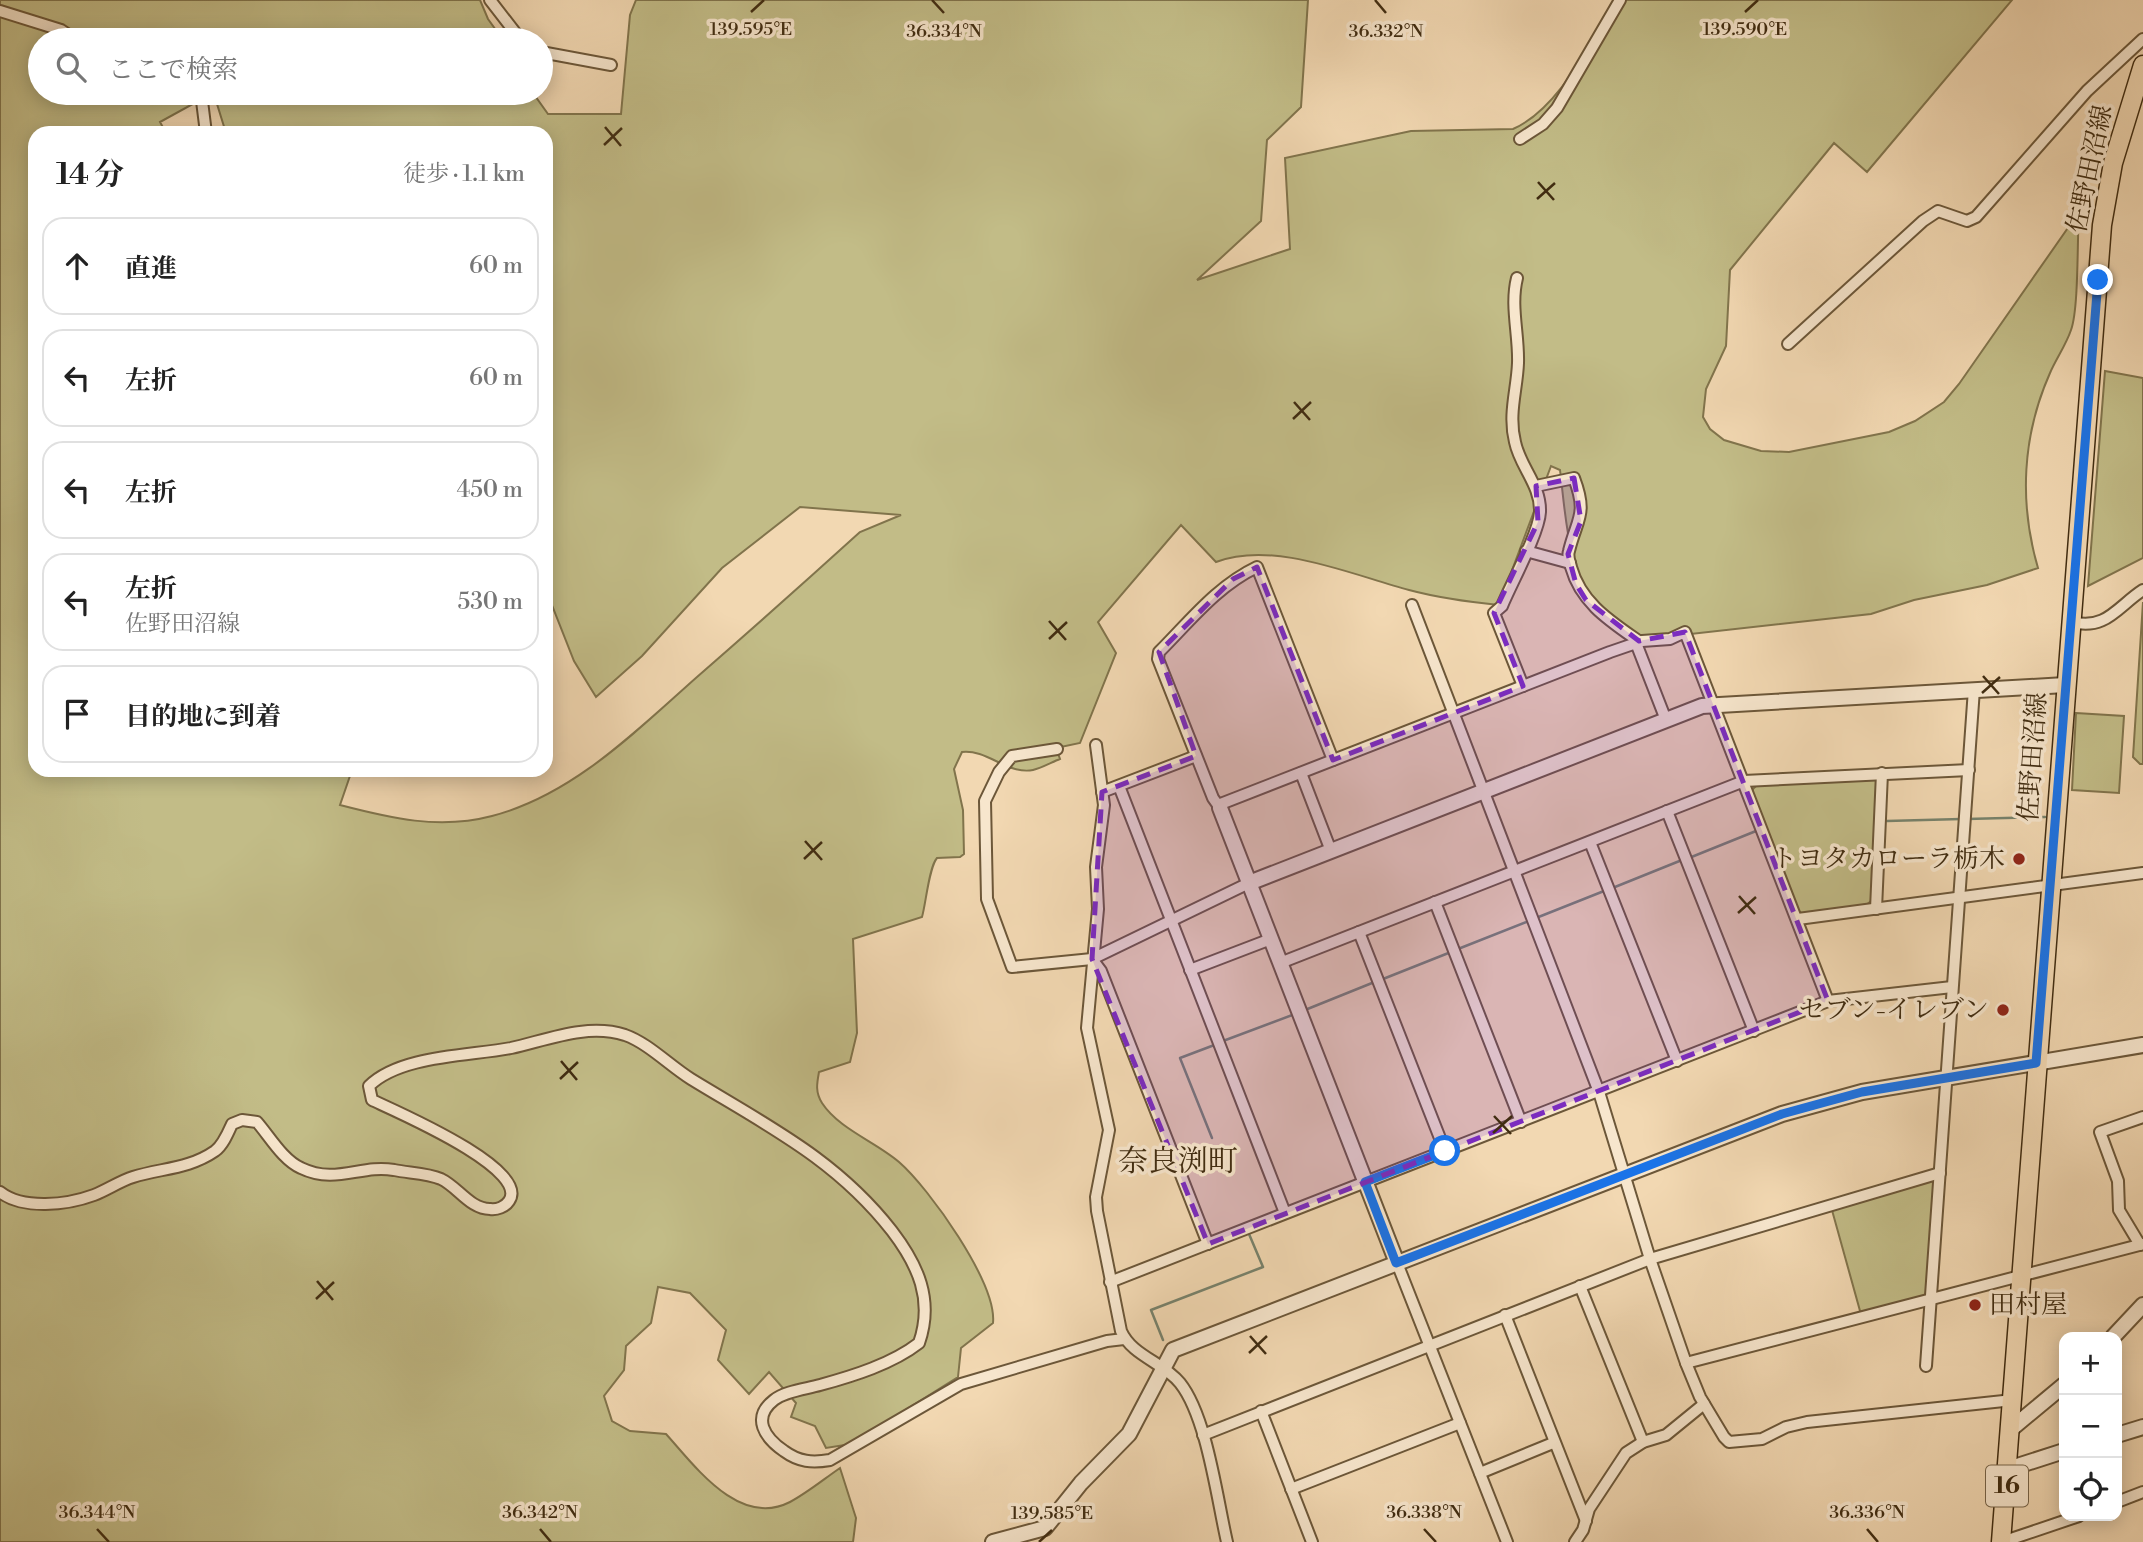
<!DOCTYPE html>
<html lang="ja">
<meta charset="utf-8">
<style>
body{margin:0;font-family:"Libre Bodoni","Noto Serif JP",serif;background:#f6f6f6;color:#222}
.controls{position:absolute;right:21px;bottom:21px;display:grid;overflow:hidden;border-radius:14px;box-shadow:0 4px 18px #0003}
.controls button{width:63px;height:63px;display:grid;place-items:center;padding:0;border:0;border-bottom:2px solid #e0e0e0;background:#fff;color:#222;font:35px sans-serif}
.stop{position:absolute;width:21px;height:21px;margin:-16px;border:5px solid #1a73e8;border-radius:50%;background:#fff}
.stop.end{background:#1a73e8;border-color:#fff;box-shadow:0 2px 7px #0008}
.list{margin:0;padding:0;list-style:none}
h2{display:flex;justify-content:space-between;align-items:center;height:91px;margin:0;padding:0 28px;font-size:30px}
h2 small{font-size:23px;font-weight:400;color:#767676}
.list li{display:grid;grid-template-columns:46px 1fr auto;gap:21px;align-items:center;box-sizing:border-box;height:98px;margin:0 14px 14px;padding:0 14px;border:2px solid #e0e0e0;border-radius:21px}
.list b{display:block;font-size:26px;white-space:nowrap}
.list p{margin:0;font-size:23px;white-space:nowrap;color:#767676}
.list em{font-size:23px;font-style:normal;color:#767676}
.icon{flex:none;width:38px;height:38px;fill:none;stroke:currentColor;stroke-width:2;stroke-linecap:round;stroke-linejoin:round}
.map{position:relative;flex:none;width:2143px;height:1542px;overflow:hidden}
.search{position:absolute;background:#fff;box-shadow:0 4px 18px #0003;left:28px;top:28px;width:525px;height:77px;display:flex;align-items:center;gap:18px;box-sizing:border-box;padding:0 24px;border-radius:38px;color:#767676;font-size:26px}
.panel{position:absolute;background:#fff;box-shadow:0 4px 18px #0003;left:28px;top:126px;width:525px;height:651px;border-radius:21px}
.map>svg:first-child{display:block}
</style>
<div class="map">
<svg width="2143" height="1542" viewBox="0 0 2143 1542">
<rect width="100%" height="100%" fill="#f2d8b2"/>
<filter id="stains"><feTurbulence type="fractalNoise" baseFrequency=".00286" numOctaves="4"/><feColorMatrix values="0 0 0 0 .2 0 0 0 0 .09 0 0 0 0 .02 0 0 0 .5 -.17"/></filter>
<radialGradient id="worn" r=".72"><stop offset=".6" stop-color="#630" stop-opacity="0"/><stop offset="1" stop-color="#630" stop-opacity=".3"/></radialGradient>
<g fill="#c2bc87" stroke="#81744c" stroke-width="2" fill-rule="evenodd">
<path d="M0,0H480L488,19L503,40H40V93H533L548,114H621L630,15L636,0H1308L1301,107L1267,140L1261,221L1197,280L1290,249L1285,158L1411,131L1513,129C1559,109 1591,41 1618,0H2012L1867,172L1834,143L1730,270L1726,346L1706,389L1703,417L1710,429L1724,440L1761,451L1789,452L1889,432L1915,421L1944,402L1959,384L2079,212C2077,238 2079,308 2071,330C2066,345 2056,359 2050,373C2022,436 2019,503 2038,568L1987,585L1914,600L1871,614L1628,641C1618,630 1606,621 1598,609C1567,570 1566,518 1560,470L1551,466L1499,605C1469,602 1439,598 1409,590C1352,575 1274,540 1216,562L1181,525L1098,622L1116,653L1080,743L1056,748L1060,759C1052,762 1042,768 1033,770C1008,775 987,749 962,752L954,769L963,810L964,854L960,857L937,858C929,867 926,903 922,917L853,939L857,1033L850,1062L819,1072C817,1083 815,1092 822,1103C839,1129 876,1142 899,1162C929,1188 997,1283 993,1323L961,1348L958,1377L851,1444L826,1448L815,1426L791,1417L796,1403L769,1372L749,1394L718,1360L726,1330L690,1293L658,1287L651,1323L626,1346L624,1370L604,1396L612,1421L630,1431L666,1434C695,1466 739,1528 790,1502C807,1493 824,1479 840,1468L856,1518L853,1542H0ZM209,95L217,104L226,133H546V590L574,661L596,697L642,656L722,568L800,507L901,515L860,532C806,581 752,629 697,677C636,731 573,795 492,816C439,830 390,818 340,805L352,770H35V133H166L160,122Z"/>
<polygon points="2105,371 2143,378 2143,558 2088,586"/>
<polygon points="2143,602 2143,764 2140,764 2133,757"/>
<polygon points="2076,713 2124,716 2119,793 2072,790"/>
<polygon points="1873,777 1879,783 1871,901 1864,907 1806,915 1797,911 1751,791 1758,784"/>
<polygon points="1940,1173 1931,1299 1862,1318 1830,1203"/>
</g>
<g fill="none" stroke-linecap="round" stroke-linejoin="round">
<g stroke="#77826c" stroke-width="2.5">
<polyline points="1967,819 2045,817"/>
<polyline points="1887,821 1961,819"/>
<polyline points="1689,858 1756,831"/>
<polyline points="1610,889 1682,860"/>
<polyline points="1536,918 1604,891"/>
<polyline points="1458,949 1529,921"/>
<polyline points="1383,979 1451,952"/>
<polyline points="1305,1010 1377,981"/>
<polyline points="1223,1041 1295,1014"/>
<polyline points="1212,1138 1180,1058 1217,1044"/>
<polyline points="1163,1340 1151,1310 1263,1267 1249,1234"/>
</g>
<g stroke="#6c5739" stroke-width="14">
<g id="minor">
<polyline points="490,0 521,40"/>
<polyline points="0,11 61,30 76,40"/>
<polyline points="541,52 611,65"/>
<polyline points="201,93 206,133"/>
<polyline points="1520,139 1543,124 1557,108 1620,0"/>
<path d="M1517,278C1510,306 1519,334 1518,363C1517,390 1508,414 1515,442C1520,467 1541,485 1540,512C1539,533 1511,584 1502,606L1494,613L1523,686"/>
<polyline points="1788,344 1923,221 1938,211 1967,221 1976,217 2087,91 2143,39"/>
<path d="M1536,486L1574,478C1588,515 1577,518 1569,551C1567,557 1570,562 1571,567C1581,603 1610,621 1640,642"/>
<polyline points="1526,551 1570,563"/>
<polyline points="1412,605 1599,1092 1650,1259 1686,1363 1700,1397 1724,1437 1729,1442 1762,1439 1786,1427 1807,1422 2013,1400"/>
<path d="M2072,622C2106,631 2118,606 2143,590"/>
<polyline points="1636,643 1666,720"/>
<path d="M1096,745L1104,805L1096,867L1098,909L1087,1028L1109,1130L1096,1197L1097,1211L1121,1331C1132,1356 1163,1362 1180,1383C1207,1417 1217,1499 1227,1542"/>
<polyline points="1057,749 1012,756 999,772 985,801 987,899 1012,967 1092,959 1249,883"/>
<polyline points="1301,773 1331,851"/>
<polyline points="1119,786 1285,1213"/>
<polyline points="1102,792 1196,756"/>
<polyline points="1218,805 1610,652 1642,641 1670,639 1685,632 1828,1001"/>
<path d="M1220,808L1213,798L1158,659L1159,652C1190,621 1217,586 1257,567L1333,760"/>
<polyline points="1667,811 1754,1031"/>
<polyline points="1590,842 1677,1061"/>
<polyline points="1435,902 1521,1122"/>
<polyline points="1876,909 1882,773"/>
<polyline points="1798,919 2143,873"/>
<polyline points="1359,932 1445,1151"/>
<polyline points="1092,959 1101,971 1208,1244"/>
<polyline points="1280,963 1744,781 1969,770"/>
<polyline points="1190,970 1271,939"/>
<path d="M0,1192C23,1210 67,1205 94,1195C107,1190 120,1181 133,1177C162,1168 189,1169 215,1151C223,1145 228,1133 232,1124L242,1120L257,1122C270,1137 283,1160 301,1168C336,1185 361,1164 394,1170C408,1173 427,1173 441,1179C458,1187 470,1209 490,1209C497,1210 505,1207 509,1201C531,1169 395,1111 372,1100L369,1086C400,1055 470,1056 511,1048C547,1040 587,1023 625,1035C648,1043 670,1066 691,1079C766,1125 836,1159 892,1231C918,1265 934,1300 919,1343C892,1364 853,1376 820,1385C806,1389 785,1391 774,1400C751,1418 765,1438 784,1451C799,1462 812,1463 830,1460L961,1384L1107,1341L1124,1339"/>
<polyline points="2140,1245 2119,1210 2118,1181 2100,1132 2143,1117"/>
<polyline points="1397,1263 1507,1542"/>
<polyline points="1110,1282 1828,1001 1952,987"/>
<polyline points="1580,1286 1643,1442"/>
<polyline points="1505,1315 1586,1521"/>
<polyline points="1686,1363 2143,1244"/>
<polyline points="1926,1366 1974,689"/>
<polyline points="1261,1411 1312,1542"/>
<polyline points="1203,1435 1650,1259 1940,1173"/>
<polyline points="1480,1473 1553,1443"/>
<polyline points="1291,1489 1460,1423"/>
<polyline points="2117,1502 2143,1492"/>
<polyline points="1575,1542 1583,1530 1589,1509 1626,1453 1643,1442 1666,1435 1704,1404"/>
<polyline points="2002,1542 2079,1516"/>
</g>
</g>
<g stroke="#6c5739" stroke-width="18">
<g id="tertiary">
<polyline points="1220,808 1397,1263"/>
<polyline points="1249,883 1702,706 2065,685"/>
<polyline points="2113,1337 2143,1305"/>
<polyline points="2011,1429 2064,1385"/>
<polyline points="2117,1435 2143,1427"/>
<polyline points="2008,1469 2064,1451"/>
<polyline points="993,1542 1045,1528 1081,1483 1129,1434 1173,1350 1782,1114 1862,1092 2143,1045"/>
</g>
</g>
<g stroke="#402c11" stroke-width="21">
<polyline id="primary" points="2001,1542 2102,225 2113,163 2143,65"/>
</g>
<use href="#minor" stroke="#f7e6cd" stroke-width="10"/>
<use href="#tertiary" stroke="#f7e6cd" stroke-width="14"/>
<use href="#primary" stroke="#f2d8b2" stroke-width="18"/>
</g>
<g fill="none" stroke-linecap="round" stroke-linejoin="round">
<polyline stroke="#1a73e8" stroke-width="9" points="1445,1151 1365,1182 1396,1263 1782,1114 1862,1092 2036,1063 2098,280"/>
</g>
<path fill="#7b2cbf" fill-opacity="0.2" stroke="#7b2cbf" stroke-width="5" stroke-dasharray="14 9" stroke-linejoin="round" d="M1574,478L1581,521L1568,554L1576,584L1586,600L1639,641L1685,632L1828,1001L1208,1244L1092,959L1102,792L1196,756L1159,652L1233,579L1257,567L1333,760L1523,686L1494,613L1538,522L1536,486Z"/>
<path fill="none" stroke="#402c11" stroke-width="2.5" d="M932,0L944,13M1375,0L1386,13M751,12L764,0M1745,12L1758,0M605,127L621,146M604,145L622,128M1538,182L1554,200M1537,199L1555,183M1294,402L1310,420M1293,419L1311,402M1049,621L1066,640M1049,639L1067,622M1983,676L1999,694M1982,693L2000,677M805,841L822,860M804,859L822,842M1739,896L1755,914M1738,913L1756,897M561,1061L577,1080M560,1079L578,1062M1494,1116L1511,1134M1493,1133L1512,1116M317,1281L333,1300M316,1299L334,1282M1250,1336L1266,1354M1249,1353L1267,1336M97,1529L109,1542M540,1529L551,1542M1424,1529L1436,1542M1867,1529L1878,1542M1039,1542L1052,1530"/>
<g fill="#8f2418" stroke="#f7e6cd" stroke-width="2.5">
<circle cx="2019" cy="859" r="7"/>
<circle cx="2003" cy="1010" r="7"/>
<circle cx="1975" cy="1305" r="7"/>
</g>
<g text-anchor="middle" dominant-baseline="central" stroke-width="7" stroke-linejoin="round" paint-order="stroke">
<rect fill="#f7e6cd" stroke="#776449" stroke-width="2" x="1986" y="1465.5" width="42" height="41" rx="5"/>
<g font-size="24" font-weight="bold" fill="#402c11">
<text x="2007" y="1486">16</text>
</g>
<g font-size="26" fill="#402c11" stroke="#f7e6cd">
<text transform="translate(2090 169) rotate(-78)">佐野田沼線</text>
<text transform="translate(2033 757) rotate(-86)">佐野田沼線</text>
</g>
<g font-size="26" fill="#402c11" stroke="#f7e6cd" text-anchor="end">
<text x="2005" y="859">トヨタカローラ栃木</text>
<text x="1989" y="1010">セブン-イレブン</text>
<text x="1989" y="1305" text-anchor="start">田村屋</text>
</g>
<g font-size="30" fill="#402c11" stroke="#f7e6cd">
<text x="1178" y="1162">奈良渕町</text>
</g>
</g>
<g font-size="18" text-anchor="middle" fill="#402c11" stroke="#f7e6cd" stroke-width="7" stroke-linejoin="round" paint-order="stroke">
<text x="751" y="35">139.595°E</text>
<text x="1745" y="35">139.590°E</text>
<text x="944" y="37">36.334°N</text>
<text x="1386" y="37">36.332°N</text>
<text x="97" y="1518">36.344°N</text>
<text x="540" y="1518">36.342°N</text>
<text x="1424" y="1518">36.338°N</text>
<text x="1867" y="1518">36.336°N</text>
<text x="1052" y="1519">139.585°E</text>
</g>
<rect width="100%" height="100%" filter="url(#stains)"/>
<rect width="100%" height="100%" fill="url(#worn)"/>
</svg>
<div class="controls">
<button>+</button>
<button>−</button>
<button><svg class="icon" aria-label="locate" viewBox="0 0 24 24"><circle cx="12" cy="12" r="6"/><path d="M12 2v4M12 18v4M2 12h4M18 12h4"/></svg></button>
</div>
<div class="stop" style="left:1445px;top:1151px"></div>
<div class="stop end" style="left:2098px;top:280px"></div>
<div class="search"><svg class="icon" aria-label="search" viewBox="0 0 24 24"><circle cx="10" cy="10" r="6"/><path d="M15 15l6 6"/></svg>ここで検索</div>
<section class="panel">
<h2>14 分<small>徒歩 · 1.1 km</small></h2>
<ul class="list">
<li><svg class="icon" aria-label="ahead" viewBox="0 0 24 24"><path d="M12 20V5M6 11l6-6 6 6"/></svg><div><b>直進</b></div><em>60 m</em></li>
<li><svg class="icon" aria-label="left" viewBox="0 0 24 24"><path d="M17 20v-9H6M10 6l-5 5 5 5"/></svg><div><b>左折</b></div><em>60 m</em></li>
<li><svg class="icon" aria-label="left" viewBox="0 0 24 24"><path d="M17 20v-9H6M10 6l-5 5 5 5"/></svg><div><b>左折</b></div><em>450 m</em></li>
<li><svg class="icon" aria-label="left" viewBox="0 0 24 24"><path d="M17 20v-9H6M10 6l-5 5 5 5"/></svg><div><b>左折</b><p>佐野田沼線</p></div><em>530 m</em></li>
<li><svg class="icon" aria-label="arrive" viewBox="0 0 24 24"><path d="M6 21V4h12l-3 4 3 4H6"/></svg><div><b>目的地に到着</b></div></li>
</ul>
</section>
</div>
